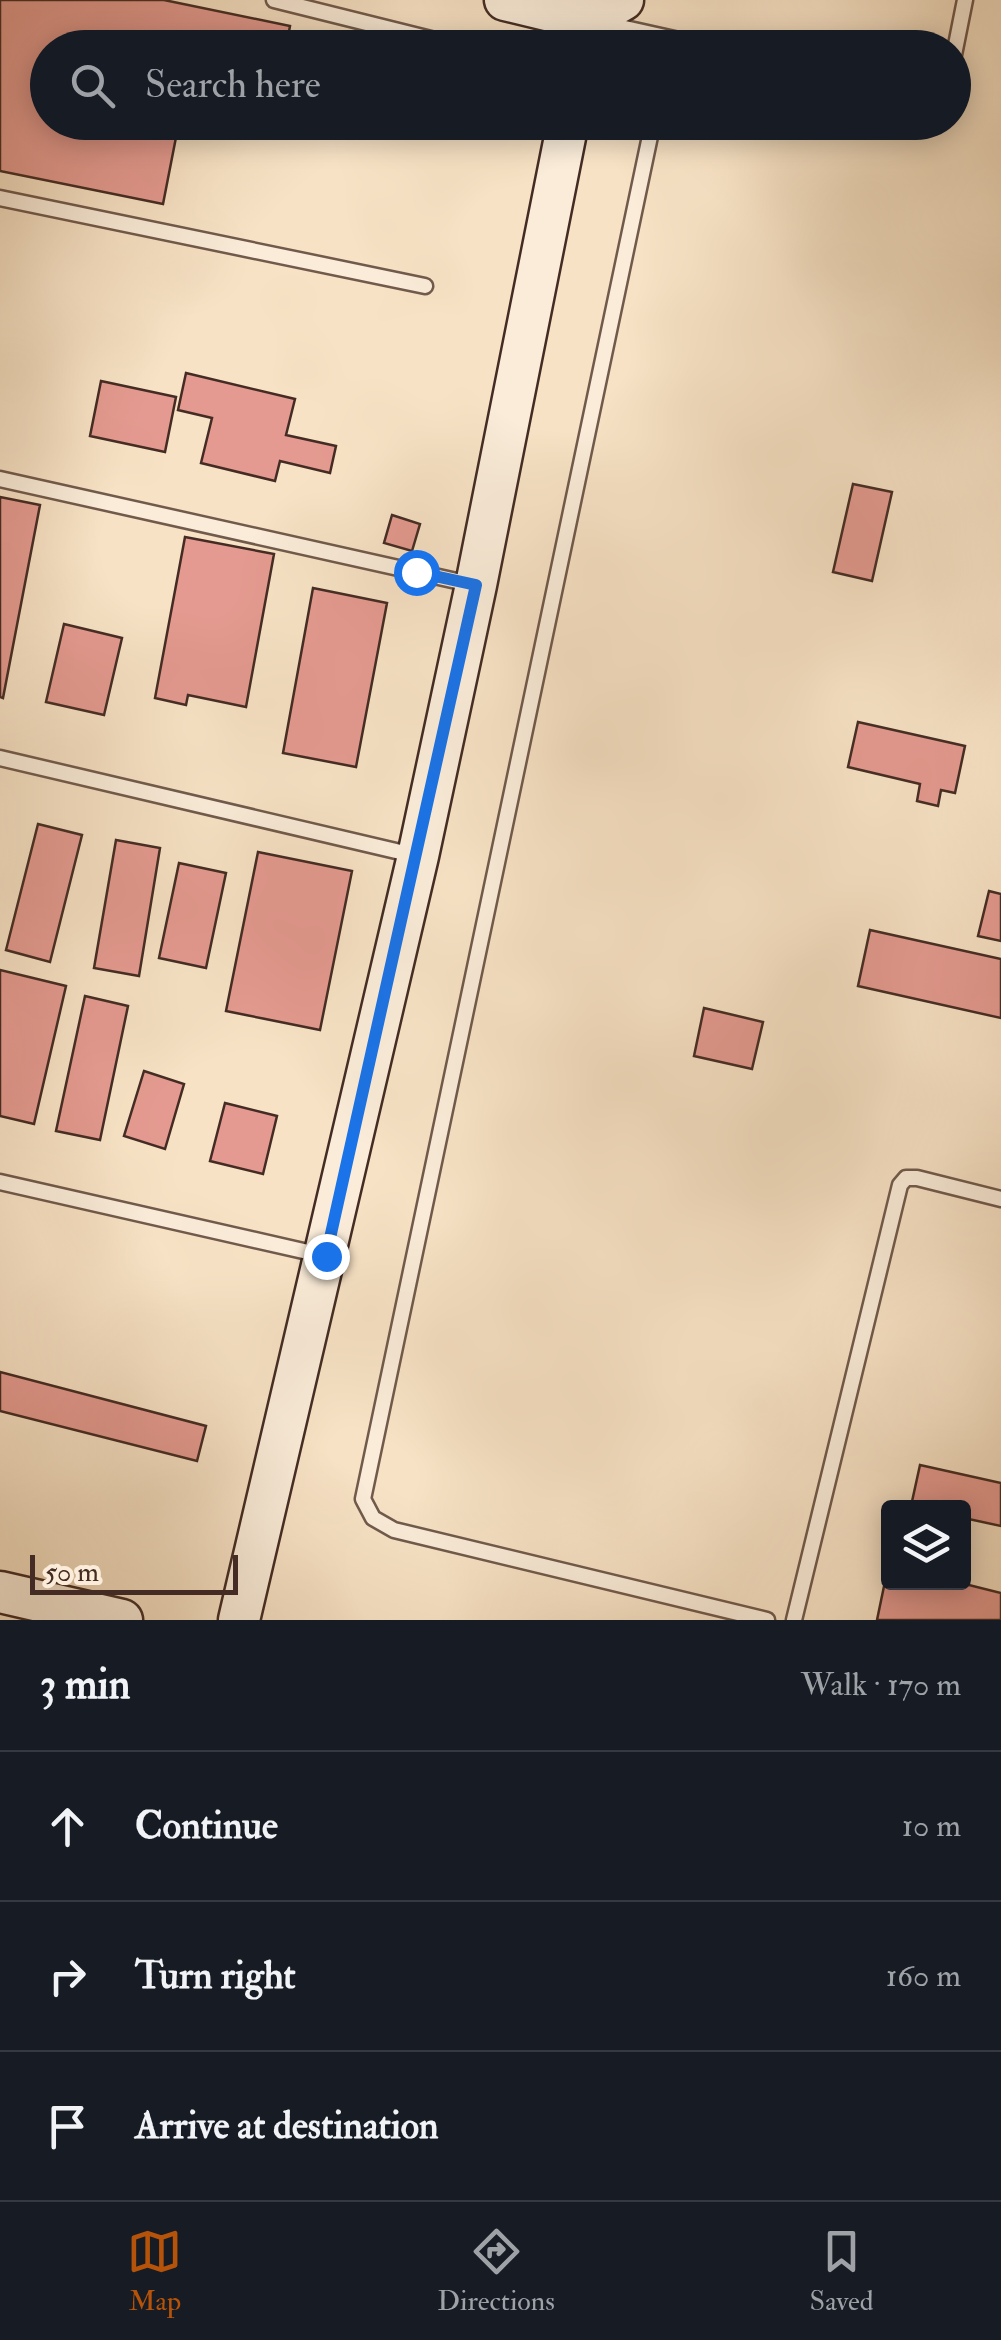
<!DOCTYPE html>
<meta charset="utf-8">
<style>
body{margin:0;font-family:"IM FELL Double Pica",serif;background:#20242c;color:#f1f3f6}
.controls{position:absolute;right:30px;bottom:30px;display:grid;overflow:hidden;border-radius:10px;box-shadow:0 5px 25px #0003}
.controls button{width:90px;height:90px;display:grid;place-items:center;padding:0;border:0;border-bottom:2px solid #363941;background:#171b24;color:#f1f3f6;font:50px sans-serif}
.scale{position:absolute;left:30px;bottom:25px;width:208px;box-sizing:border-box;padding-left:10px;border:5px solid #442c24;border-top:0;font-size:28px;line-height:35px;white-space:nowrap;color:#442c24;-webkit-text-stroke:8px #faecd9;paint-order:stroke}
.stop{position:absolute;width:30px;height:30px;margin:-22px;border:8px solid #1a73e8;border-radius:50%;background:#fff}
.stop.end{background:#1a73e8;border-color:#fff;box-shadow:0 2px 10px #0008}
.list{margin:0;padding:0;list-style:none}
h2{display:flex;justify-content:space-between;align-items:center;height:130px;margin:0;padding:0 40px;font-size:42px}
h2 small{font-size:32px;font-weight:400;color:#9ea1a6}
.list li{display:grid;grid-template-columns:65px 1fr auto;gap:30px;align-items:center;box-sizing:border-box;height:150px;padding:0 40px;border-top:2px solid #363941}
.list b{display:block;font-size:38px;white-space:nowrap}
.list em{font-size:32px;font-style:normal;color:#9ea1a6}
.icon{flex:none;width:55px;height:55px;fill:none;stroke:currentColor;stroke-width:2;stroke-linecap:round;stroke-linejoin:round}
.map{position:relative;flex:none;width:1001px;height:1620px;overflow:hidden}
.search{position:absolute;background:#171b24;box-shadow:0 5px 25px #0003;left:30px;right:30px;top:30px;height:110px;display:flex;align-items:center;gap:25px;box-sizing:border-box;padding:0 35px;border-radius:55px;color:#9ea1a6;font-size:38px}
.sheet{height:580px;background:#171b24}
nav{display:flex;justify-content:space-around;align-items:center;box-sizing:border-box;height:140px;border-top:2px solid #363941;background:#171b24;font-size:28px;color:#9ea1a6}
nav a{display:grid;justify-items:center;gap:5px}
nav .on{color:#b45309}
.map>svg:first-child{display:block}
</style>
<div class="map">
<svg width="1001" height="1620" viewBox="0 0 1001 1620">
<rect width="100%" height="100%" fill="#f7e2c5"/>
<filter id="stains"><feTurbulence type="fractalNoise" baseFrequency=".002" numOctaves="4"/><feColorMatrix values="0 0 0 0 .2 0 0 0 0 .09 0 0 0 0 .02 0 0 0 .5 -.17"/></filter>
<radialGradient id="worn" r=".72"><stop offset=".6" stop-color="#630" stop-opacity="0"/><stop offset="1" stop-color="#630" stop-opacity=".3"/></radialGradient>
<g fill="#e49a90" stroke="#442c24" stroke-width="2.5">
<polygon points="0,0 164,0 290,26 286,48 48,48 48,122 179,122 163,204 0,171"/>
<polygon points="186,373 295,399 286,435 336,446 330,473 280,461 275,481 201,463 212,418 178,410"/>
<polygon points="101,381 176,397 165,452 90,436"/>
<polygon points="853,484 892,492 872,581 833,572"/>
<polygon points="0,497 40,505 3,698 0,697"/>
<polygon points="392,515 420,524 412,551 384,543"/>
<polygon points="185,537 274,554 246,707 188,695 186,705 155,698"/>
<polygon points="313,588 387,603 356,767 283,753"/>
<polygon points="64,624 122,638 104,715 46,702"/>
<polygon points="858,722 965,746 955,793 941,790 938,806 917,801 920,784 848,767"/>
<polygon points="38,824 82,835 50,962 6,950"/>
<polygon points="116,840 160,848 139,976 94,968"/>
<polygon points="258,852 352,871 320,1030 226,1011"/>
<polygon points="179,863 226,873 206,968 159,958"/>
<polygon points="989,891 1001,894 1001,941 978,936"/>
<polygon points="870,930 1001,959 1001,1018 858,986"/>
<polygon points="0,970 66,986 34,1124 0,1116"/>
<polygon points="85,996 128,1006 100,1140 56,1131"/>
<polygon points="704,1008 763,1022 752,1069 694,1056"/>
<polygon points="144,1071 184,1084 165,1149 124,1136"/>
<polygon points="225,1103 277,1116 263,1174 210,1161"/>
<polygon points="0,1372 206,1426 197,1461 0,1411"/>
<polygon points="920,1465 1001,1483 1001,1526 964,1518 964,1508 911,1506"/>
<polygon points="888,1567 888,1582 957,1582 1001,1593 1001,1620 877,1620"/>
</g>
<g fill="none" stroke-linecap="round" stroke-linejoin="round">
<g stroke="#715a4c" stroke-width="19">
<g id="service">
<polyline points="274,0 467,48"/>
<polyline points="598,22 715,48"/>
<polyline points="954,55 965,0"/>
<polyline points="653,122 363,1499 373,1518 394,1530 767,1620"/>
<polyline points="0,198 425,286"/>
<polyline points="0,479 470,584"/>
<polyline points="0,758 413,855"/>
<polyline points="0,1182 321,1255"/>
<polyline points="794,1620 900,1185 906,1178 917,1178 1001,1199"/>
</g>
</g>
<g stroke="#442c24" stroke-width="45">
<g id="secondary">
<polyline points="505,0 588,20 623,0"/>
<polyline points="0,1592 122,1620"/>
<polyline points="239,1620 418,856 476,585 568,122"/>
</g>
</g>
<use href="#service" stroke="#faecd9" stroke-width="14"/>
<use href="#secondary" stroke="#faecd9" stroke-width="40"/>
</g>
<g fill="none" stroke-linecap="round" stroke-linejoin="round">
<polyline stroke="#1a73e8" stroke-width="12" points="326,1256 476,585 416,572"/>
</g>
<rect width="100%" height="100%" filter="url(#stains)"/>
<rect width="100%" height="100%" fill="url(#worn)"/>
</svg>
<div class="controls">
<button><svg class="icon" aria-label="layers" viewBox="0 0 24 24"><path d="M12 4l9 5-9 5-9-5zM3 14l9 5 9-5"/></svg></button>
</div>
<div class="scale">50 m</div>
<div class="stop" style="left:416px;top:572px"></div>
<div class="stop end" style="left:326px;top:1256px"></div>
<div class="search"><svg class="icon" aria-label="search" viewBox="0 0 24 24"><circle cx="10" cy="10" r="6"/><path d="M15 15l6 6"/></svg>Search here</div>
</div>
<section class="sheet">
<h2>3 min<small>Walk · 170 m</small></h2>
<ul class="list">
<li><svg class="icon" aria-label="ahead" viewBox="0 0 24 24"><path d="M12 20V5M6 11l6-6 6 6"/></svg><div><b>Continue</b></div><em>10 m</em></li>
<li><svg class="icon" aria-label="right" viewBox="0 0 24 24"><path d="M7 20v-9h11M14 6l5 5-5 5"/></svg><div><b>Turn right</b></div><em>160 m</em></li>
<li><svg class="icon" aria-label="arrive" viewBox="0 0 24 24"><path d="M6 21V4h12l-3 4 3 4H6"/></svg><div><b>Arrive at destination</b></div></li>
</ul>
</section>
<nav>
<a class="on"><svg class="icon" aria-label="map" viewBox="0 0 24 24"><path d="M3 6l6-2 6 2 6-2v14l-6 2-6-2-6 2zM9 4v14M15 6v14"/></svg>Map</a>
<a><svg class="icon" aria-label="directions" viewBox="0 0 24 24"><path d="M12 3l9 9-9 9-9-9zM9 14v-3h6M13 9l2 2-2 2"/></svg>Directions</a>
<a><svg class="icon" aria-label="saved" viewBox="0 0 24 24"><path d="M7 4h10v16l-5-4-5 4z"/></svg>Saved</a>
</nav>
